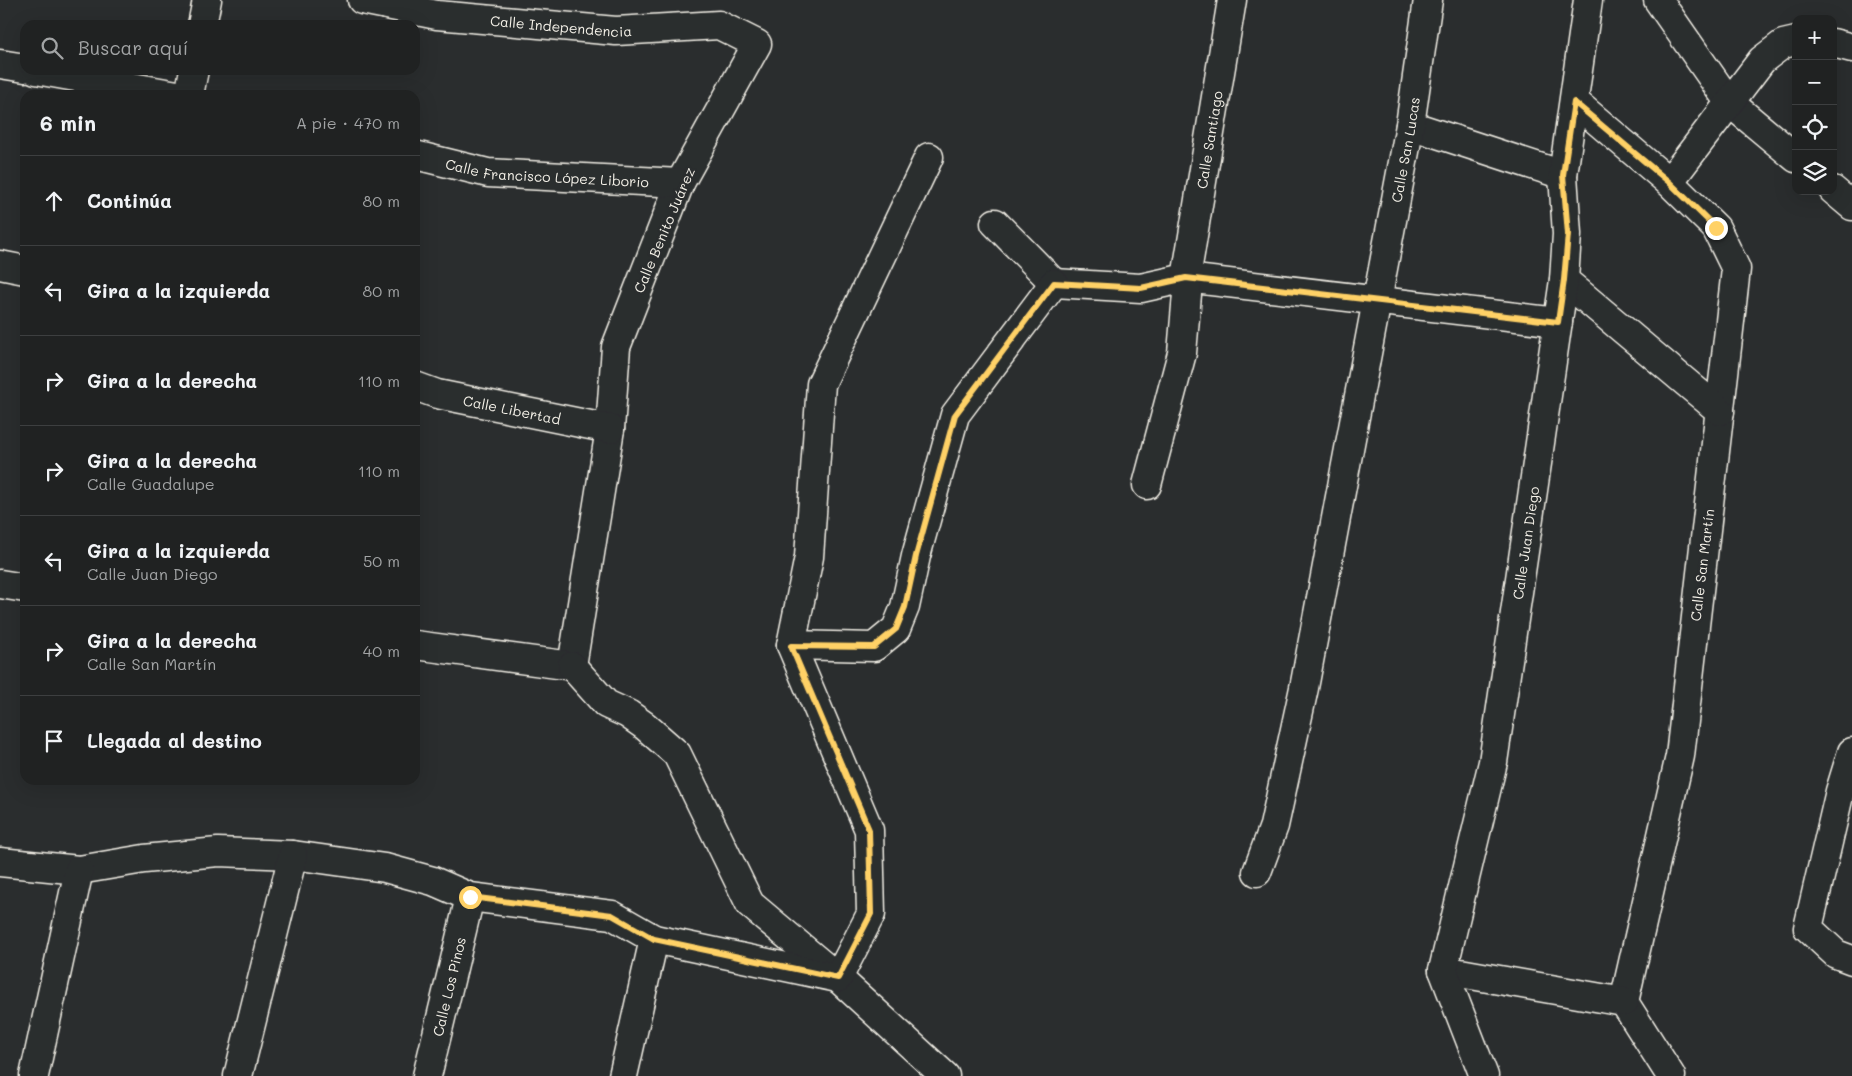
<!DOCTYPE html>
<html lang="es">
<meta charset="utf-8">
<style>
body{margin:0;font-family:Mali,sans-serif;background:#2d2f2f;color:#f1f3f6}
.controls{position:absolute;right:15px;top:15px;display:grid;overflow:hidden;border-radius:10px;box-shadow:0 5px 20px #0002}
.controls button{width:45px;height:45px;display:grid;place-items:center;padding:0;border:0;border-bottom:1px solid #3d3f40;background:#202222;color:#f1f3f6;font:25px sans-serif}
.stop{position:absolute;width:15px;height:15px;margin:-11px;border:4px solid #ffd166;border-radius:50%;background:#fff}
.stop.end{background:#ffd166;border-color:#fff;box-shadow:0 1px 5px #0008}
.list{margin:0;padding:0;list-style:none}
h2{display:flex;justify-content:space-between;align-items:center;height:65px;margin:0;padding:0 20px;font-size:21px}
h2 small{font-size:16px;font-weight:400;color:#a2a4a5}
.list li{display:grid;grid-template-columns:32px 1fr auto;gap:15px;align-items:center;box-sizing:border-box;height:90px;padding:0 20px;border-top:1px solid #3d3f40}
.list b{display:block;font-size:19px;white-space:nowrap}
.list p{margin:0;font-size:16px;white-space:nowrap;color:#a2a4a5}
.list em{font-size:16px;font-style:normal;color:#a2a4a5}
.icon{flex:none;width:28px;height:28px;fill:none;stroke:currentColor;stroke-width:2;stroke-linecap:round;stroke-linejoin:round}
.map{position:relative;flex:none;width:1852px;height:1076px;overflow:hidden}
.search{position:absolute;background:#202222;box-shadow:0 5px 20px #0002;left:20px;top:20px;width:400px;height:55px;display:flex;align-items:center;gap:12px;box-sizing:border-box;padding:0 18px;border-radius:15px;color:#a2a4a5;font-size:19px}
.panel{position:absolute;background:#202222;box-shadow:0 5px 20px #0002;left:20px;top:90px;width:400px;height:695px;border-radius:15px}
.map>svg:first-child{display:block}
</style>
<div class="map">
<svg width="1852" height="1076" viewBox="0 0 1852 1076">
<rect width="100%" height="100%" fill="#2a2d2e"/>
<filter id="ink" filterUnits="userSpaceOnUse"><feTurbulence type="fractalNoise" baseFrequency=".02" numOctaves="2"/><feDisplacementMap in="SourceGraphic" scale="10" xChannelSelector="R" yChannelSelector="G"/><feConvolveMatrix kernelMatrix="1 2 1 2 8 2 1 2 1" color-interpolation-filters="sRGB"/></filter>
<g filter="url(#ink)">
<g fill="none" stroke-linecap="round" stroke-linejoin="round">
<g stroke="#f4f1e8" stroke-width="31">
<g id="minor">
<path id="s1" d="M362,0L437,15L616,31L719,25L757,44L680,183L616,347L610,429L572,666"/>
<polyline points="1658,0 1729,102 1796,158"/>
<polyline points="202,25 207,0"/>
<polyline points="1833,43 1852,48"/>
<polyline points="0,64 25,68"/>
<polyline points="36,70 177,95"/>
<polyline points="189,95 194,70"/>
<polyline points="1575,102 1669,182 1716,228 1736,269 1680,756 1624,1002 1671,1076"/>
<polyline points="1410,125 1563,175"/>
<path id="s2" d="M415,155L488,173L680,183"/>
<polyline points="1669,182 1762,60 1783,44 1796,41"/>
<polyline points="1833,190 1852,206"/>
<polyline points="995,223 1054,283"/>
<polyline points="0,265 25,270"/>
<polyline points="1564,280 1720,411"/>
<polyline points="1054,283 1141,288 1186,278 1558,322"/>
<path id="s3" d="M415,386L437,394L610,429"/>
<path id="s4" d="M1147,485L1182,353L1187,294L1186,278L1232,0"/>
<polyline points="0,584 25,588"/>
<polyline points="415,645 572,666"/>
<polyline points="791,645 874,647 896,629 905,607 916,556 955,415 1054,283"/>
<polyline points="572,666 606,704 628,714 645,726 677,754 750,904 838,978 945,1076"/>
<polyline points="1852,752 1840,791 1808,928 1836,954 1852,960"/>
<polyline points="0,862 79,870 144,859 218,852 293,855 385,868 433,881 470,897 612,915 654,939 838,978 871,914 869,830 791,645 809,557 821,384 929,157"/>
<path id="s5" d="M1257,872L1274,826L1304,688L1410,125L1428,0"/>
<polyline points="1443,970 1624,1002"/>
<polyline points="34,1076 79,870"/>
<polyline points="238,1076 293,855"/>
<path id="s6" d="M427,1076L470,897"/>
<polyline points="623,1076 654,939"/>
<path id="s7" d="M1484,1076L1443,970L1493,762L1564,280L1567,234L1563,175L1588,0"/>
</g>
</g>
<use href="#minor" stroke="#2a2d2e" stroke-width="28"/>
</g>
</g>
<g fill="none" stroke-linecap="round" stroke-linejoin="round" filter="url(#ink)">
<polyline stroke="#ffd166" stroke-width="6" points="470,897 612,915 654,939 838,978 871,914 869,830 791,646 874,647 896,629 905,607 916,556 955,415 1054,283 1141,288 1186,278 1558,322 1564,280 1568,234 1563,175 1574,102 1669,182 1716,228"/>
</g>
<g text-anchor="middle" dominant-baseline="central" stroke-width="5" stroke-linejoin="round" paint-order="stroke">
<g font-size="14" fill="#f4f1e8" stroke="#2a2d2e">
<text stroke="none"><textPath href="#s1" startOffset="201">Calle Independencia</textPath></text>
<text stroke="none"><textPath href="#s4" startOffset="352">Calle Santiago</textPath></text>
<text stroke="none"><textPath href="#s5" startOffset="738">Calle San Lucas</textPath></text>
<text stroke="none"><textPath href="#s2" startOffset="134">Calle Francisco López Liborio</textPath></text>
<text transform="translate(664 230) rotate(-67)">Calle Benito Juárez</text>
<text stroke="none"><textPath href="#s3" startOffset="100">Calle Libertad</textPath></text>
<text stroke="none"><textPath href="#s7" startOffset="549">Calle Juan Diego</textPath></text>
<text transform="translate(1702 565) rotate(-83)">Calle San Martín</text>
<text stroke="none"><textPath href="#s6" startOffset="92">Calle Los Pinos</textPath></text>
</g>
</g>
</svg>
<div class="controls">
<button>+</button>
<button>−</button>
<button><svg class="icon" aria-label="locate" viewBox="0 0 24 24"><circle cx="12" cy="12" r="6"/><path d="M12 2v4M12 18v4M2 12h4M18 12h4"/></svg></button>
<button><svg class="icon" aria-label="layers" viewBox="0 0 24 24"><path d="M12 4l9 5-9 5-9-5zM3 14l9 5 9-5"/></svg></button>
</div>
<div class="stop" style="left:470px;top:897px"></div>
<div class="stop end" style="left:1716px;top:228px"></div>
<div class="search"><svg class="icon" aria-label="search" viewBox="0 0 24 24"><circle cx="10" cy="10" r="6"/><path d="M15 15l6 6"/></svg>Buscar aquí</div>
<section class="panel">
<h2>6 min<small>A pie · 470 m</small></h2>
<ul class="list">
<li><svg class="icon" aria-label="ahead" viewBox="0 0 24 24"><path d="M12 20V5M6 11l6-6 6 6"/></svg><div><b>Continúa</b></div><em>80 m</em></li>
<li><svg class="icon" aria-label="left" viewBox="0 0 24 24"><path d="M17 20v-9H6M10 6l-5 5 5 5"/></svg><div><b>Gira a la izquierda</b></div><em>80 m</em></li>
<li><svg class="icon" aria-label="right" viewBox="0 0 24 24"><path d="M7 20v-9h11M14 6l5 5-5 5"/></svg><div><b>Gira a la derecha</b></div><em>110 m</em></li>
<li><svg class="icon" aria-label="right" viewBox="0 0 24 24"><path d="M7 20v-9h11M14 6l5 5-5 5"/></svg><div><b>Gira a la derecha</b><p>Calle Guadalupe</p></div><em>110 m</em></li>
<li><svg class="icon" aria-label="left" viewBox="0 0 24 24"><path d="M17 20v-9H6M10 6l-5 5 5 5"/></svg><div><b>Gira a la izquierda</b><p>Calle Juan Diego</p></div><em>50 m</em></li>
<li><svg class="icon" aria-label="right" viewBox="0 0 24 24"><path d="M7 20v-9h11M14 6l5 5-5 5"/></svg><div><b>Gira a la derecha</b><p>Calle San Martín</p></div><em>40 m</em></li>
<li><svg class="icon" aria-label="arrive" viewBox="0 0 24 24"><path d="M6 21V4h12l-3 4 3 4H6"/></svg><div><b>Llegada al destino</b></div></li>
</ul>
</section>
</div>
